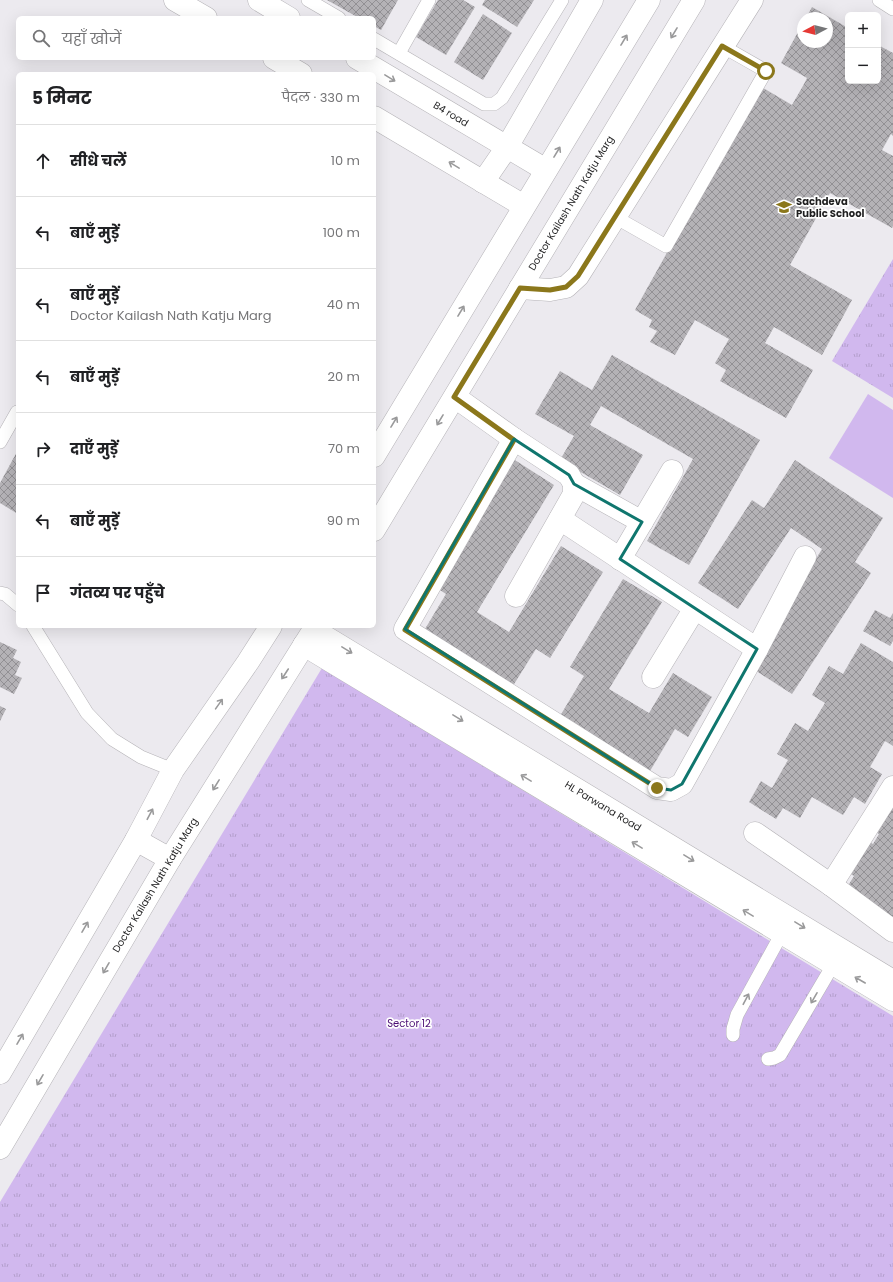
<!DOCTYPE html>
<html lang="hi">
<meta charset="utf-8">
<style>
body{margin:0;font-family:Poppins,"Noto Sans Devanagari",sans-serif;background:#f2f2f2;color:#202124}
.controls{position:absolute;right:12px;top:12px;display:grid;overflow:hidden;border-radius:6px;box-shadow:0 4px 16px #0002}
.controls button{width:36px;height:36px;display:grid;place-items:center;padding:0;border:0;border-bottom:1px solid #e0e0e0;background:#fff;color:#202124;font:20px sans-serif}
.compass{position:absolute;left:797px;top:12px;width:36px;height:36px;border-radius:50%;background:#fff;box-shadow:0 4px 16px #0002;rotate:263deg}
.stop{position:absolute;width:12px;height:12px;margin:-9px;border:3px solid #8b771b;border-radius:50%;background:#fff}
.stop.end{background:#8b771b;border-color:#fff;box-shadow:0 1px 4px #0008}
.list{margin:0;padding:0;list-style:none}
h2{display:flex;justify-content:space-between;align-items:center;height:52px;margin:0;padding:0 16px;font-size:17px}
h2 small{font-size:13px;font-weight:400;color:#757577}
.list li{display:grid;grid-template-columns:26px 1fr auto;gap:12px;align-items:center;box-sizing:border-box;height:72px;padding:0 16px;border-top:1px solid #e0e0e0}
.list b{display:block;font-size:15px;white-space:nowrap}
.list p{margin:0;font-size:13px;white-space:nowrap;color:#757577}
.list em{font-size:13px;font-style:normal;color:#757577}
.icon{flex:none;width:22px;height:22px;fill:none;stroke:currentColor;stroke-width:2;stroke-linecap:round;stroke-linejoin:round}
.map{position:relative;flex:none;width:893px;height:1282px;overflow:hidden}
.search{position:absolute;background:#fff;box-shadow:0 4px 16px #0002;left:16px;top:16px;width:360px;height:44px;display:flex;align-items:center;gap:10px;box-sizing:border-box;padding:0 14px;border-radius:6px;color:#757577;font-size:15px}
.panel{position:absolute;background:#fff;box-shadow:0 4px 16px #0002;left:16px;top:72px;width:360px;height:556px;border-radius:6px}
.map>svg:first-child{display:block}
</style>
<div class="map">
<svg width="893" height="1282" viewBox="0 0 893 1282">
<defs>
<pattern id="park-tufts" width="24" height="20" patternUnits="userSpaceOnUse"><rect width="24" height="20" fill="#d1b8ee"/><path d="M3 7l-1-3M5 7V3M7 7l1-3M15 17l-1-3M17 17v-4M19 17l1-3" fill="none" stroke="#b39ecc"/></pattern>
<pattern id="building-cross-hatch" width="8" height="8" patternUnits="userSpaceOnUse"><rect width="8" height="8" fill="#b4b2b6"/><path d="M0 0l8 8M0 8l8-8" fill="none" stroke="#929094"/></pattern>
</defs>
<rect width="100%" height="100%" fill="#eceaef"/>
<polygon fill="#d1b8ee" points="868,394 893,410 893,498 829,458"/>
<g fill="url(#park-tufts)">
<polygon points="893,259 893,398 832,361"/>
<polygon points="322,668 893,1016 893,1282 0,1282 0,1202"/>
</g>
<g fill="url(#building-cross-hatch)">
<polygon points="327,0 398,0 381,30 374,26 374,18 359,18"/>
<polygon points="438,0 463,0 475,7 446,55 416,37"/>
<polygon points="485,0 534,0 517,27 482,5"/>
<polygon points="812,7 848,28 848,81 878,81 878,45 893,53 893,136 891,134 882,150 893,156 893,226 892,228 830,193 790,265 852,300 822,355 774,327 765,343 813,370 786,418 720,381 726,370 715,363 729,339 695,320 675,355 650,342 657,331 649,327 652,320 635,310 760,86 792,105 804,84 807,78 781,63 803,23 803,42 827,42 827,18 806,18"/>
<polygon points="483,14 512,33 483,80 454,62"/>
<polygon points="612,355 760,440 689,565 647,541 693,459 601,406 590,425 643,455 620,495 560,460 574,436 535,414 560,371 592,390"/>
<polygon points="18,450 18,514 0,503 0,483"/>
<polygon points="510,457 554,485 477,612 509,632 561,546 603,572 550,658 536,649 511,689 422,634 446,594 432,585"/>
<polygon points="795,460 883,518 855,562 871,573 792,694 750,667 822,549 791,528 738,609 698,583 752,500 764,508"/>
<polygon points="623,579 662,602 609,689 649,713 673,673 712,697 688,737 675,729 650,771 560,716 584,676 570,667"/>
<polygon points="875,610 890,618 893,613 893,641 890,646 863,631"/>
<polygon points="0,642 17,650 13,658 21,662 15,675 22,678 14,694 0,687"/>
<polygon points="861,643 893,662 893,746 885,741 870,767 882,774 865,804 854,797 843,815 812,797 800,818 783,808 776,819 749,802 761,781 772,788 788,760 777,754 795,723 808,731 825,703 812,695 829,666 843,674"/>
<polygon points="0,706 6,709 0,721"/>
<polygon points="893,807 893,917 846,889 854,876 844,870 863,838 873,844 879,834 876,832"/>
</g>
<g fill="none" stroke-linecap="round" stroke-linejoin="round">
<g stroke="#b5b3b7" stroke-width="14">
<g id="service">
<polyline points="308,0 339,18"/>
<polyline points="879,0 893,9"/>
<polyline points="374,39 484,104 494,104 502,98 562,0"/>
<polyline points="399,53 429,0"/>
<polyline points="615,217 666,246 766,71 722,46"/>
<polyline points="0,442 17,412"/>
<polyline points="0,593 5,594 18,605"/>
<polyline points="33,626 87,713 112,739 141,757 173,770"/>
<polyline points="733,1035 733,1029 737,1015 782,933"/>
<polyline points="768,1059 774,1058 780,1055 833,965"/>
</g>
</g>
<g stroke="#b5b3b7" stroke-width="23">
<g id="minor">
<polyline points="483,182 507,147 592,0"/>
<polyline points="520,288 550,290 566,287 578,276 752,0"/>
<polyline points="455,397 514,439 569,475 574,484 574,494 516,596"/>
<polyline points="514,439 405,629 657,788 671,790 682,784 757,649 805,557"/>
<polyline points="574,484 642,522"/>
<polyline points="560,519 757,649"/>
<polyline points="620,559 672,471"/>
<polyline points="653,677 695,608"/>
<polyline points="755,833 831,885 893,931"/>
<polyline points="831,885 893,787"/>
</g>
</g>
<g stroke="#b5b3b7" stroke-width="23">
<g id="tertiary">
<polyline points="175,0 206,18"/>
<polyline points="259,0 289,18"/>
<polyline points="274,58 301,74"/>
<polyline points="357,58 546,170"/>
<polyline points="374,117 524,206"/>
<polyline points="314,630 893,981"/>
<polyline points="304,645 893,1000"/>
</g>
</g>
<g stroke="#b5b3b7" stroke-width="23">
<g id="primary">
<polyline points="374,456 649,0"/>
<polyline points="374,530 694,0"/>
<polyline points="136,840 170,859"/>
<polyline points="0,1073 136,840 173,770 248,662 271,626"/>
<polyline points="0,1148 170,859 316,626"/>
</g>
</g>
<use href="#service" stroke="#fff" stroke-width="13"/>
<use href="#minor" stroke="#fff" stroke-width="22"/>
<use href="#tertiary" stroke="#fff" stroke-width="22"/>
<use href="#primary" stroke="#fff" stroke-width="22"/>
</g>
<defs><path id="oneway-shaft" d="M-6 0H5M1.5-3L5.5 0L1.5 3" fill="none" stroke-width="1.6" stroke-linecap="round" stroke-linejoin="round"/></defs>
<g stroke="#9a9a9b">
<use href="#oneway-shaft" transform="translate(674 33) rotate(121)"/>
<use href="#oneway-shaft" transform="translate(624 40) rotate(-59)"/>
<use href="#oneway-shaft" transform="translate(390 78) rotate(31)"/>
<use href="#oneway-shaft" transform="translate(557 152) rotate(-59)"/>
<use href="#oneway-shaft" transform="translate(454 165) rotate(-149)"/>
<use href="#oneway-shaft" transform="translate(461 311) rotate(-59)"/>
<use href="#oneway-shaft" transform="translate(440 420) rotate(121)"/>
<use href="#oneway-shaft" transform="translate(394 422) rotate(-59)"/>
<use href="#oneway-shaft" transform="translate(347 650) rotate(31)"/>
<use href="#oneway-shaft" transform="translate(285 674) rotate(123)"/>
<use href="#oneway-shaft" transform="translate(219 704) rotate(-55)"/>
<use href="#oneway-shaft" transform="translate(458 718) rotate(31)"/>
<use href="#oneway-shaft" transform="translate(526 778) rotate(-149)"/>
<use href="#oneway-shaft" transform="translate(216 785) rotate(122)"/>
<use href="#oneway-shaft" transform="translate(150 814) rotate(-62)"/>
<use href="#oneway-shaft" transform="translate(637 845) rotate(-149)"/>
<use href="#oneway-shaft" transform="translate(689 858) rotate(31)"/>
<use href="#oneway-shaft" transform="translate(748 913) rotate(-149)"/>
<use href="#oneway-shaft" transform="translate(800 925) rotate(31)"/>
<use href="#oneway-shaft" transform="translate(85 927) rotate(-60)"/>
<use href="#oneway-shaft" transform="translate(106 968) rotate(120)"/>
<use href="#oneway-shaft" transform="translate(860 980) rotate(-150)"/>
<use href="#oneway-shaft" transform="translate(814 998) rotate(120)"/>
<use href="#oneway-shaft" transform="translate(746 999) rotate(-62)"/>
<use href="#oneway-shaft" transform="translate(20 1039) rotate(-60)"/>
<use href="#oneway-shaft" transform="translate(40 1080) rotate(120)"/>
</g>
<g fill="none" stroke-linecap="round" stroke-linejoin="round">
<polyline stroke="#8b771b" stroke-width="5" points="657,788 405,630 514,440 454,397 520,288 550,290 566,287 578,276 722,46 766,71"/>
</g>
<path fill="none" stroke="#0f766e" stroke-width="3" stroke-linejoin="round" d="M514,439L569,475L574,484L642,522L620,559L757,649L682,784L671,790L657,788L405,629Z"/>
<defs>
<g id="school-bare" transform="scale(1.2)"><path d="M0-5L7-2L0 1L-7-2ZM-4 1L0 2.5L4 1V4Q0 6-4 4Z" fill="#8b771b" stroke="#fff" stroke-width="2.5" paint-order="stroke"/></g>
</defs>
<g fill-rule="evenodd">
<use href="#school-bare" x="784" y="207"/>
</g>
<g text-anchor="middle" dominant-baseline="central" stroke-width="3.5" stroke-linejoin="round" paint-order="stroke">
<g font-size="10" fill="#1f1f20" stroke="#fff">
<text transform="translate(451 114) rotate(31)">B4 road</text>
<text transform="translate(571 203) rotate(-59)">Doctor Kailash Nath Katju Marg</text>
<text transform="translate(603 806) rotate(31)">HL Parwana Road</text>
<text transform="translate(155 885) rotate(-59)">Doctor Kailash Nath Katju Marg</text>
</g>
<g font-size="10" font-weight="bold" fill="#1f1f20" stroke="#fff" text-anchor="start">
<text x="796" y="201">Sachdeva<tspan x="796" dy="12">Public School</tspan></text>
</g>
<g font-size="10" fill="#4b0e74" stroke="#fff">
<text x="409" y="1023">Sector 12</text>
</g>
</g>
</svg>
<div class="controls">
<button>+</button>
<button>−</button>
</div>
<svg class="compass" viewBox="-18 -18 36 36"><path d="M0-13l5 13h-10z" fill="#e53935"/><path d="M0 13l5-13h-10z" fill="#757577"/></svg>
<div class="stop" style="left:766px;top:71px"></div>
<div class="stop end" style="left:657px;top:788px"></div>
<div class="search"><svg class="icon" aria-label="search" viewBox="0 0 24 24"><circle cx="10" cy="10" r="6"/><path d="M15 15l6 6"/></svg>यहाँ खोजें</div>
<section class="panel">
<h2>5 मिनट<small>पैदल · 330 m</small></h2>
<ul class="list">
<li><svg class="icon" aria-label="ahead" viewBox="0 0 24 24"><path d="M12 20V5M6 11l6-6 6 6"/></svg><div><b>सीधे चलें</b></div><em>10 m</em></li>
<li><svg class="icon" aria-label="left" viewBox="0 0 24 24"><path d="M17 20v-9H6M10 6l-5 5 5 5"/></svg><div><b>बाएँ मुड़ें</b></div><em>100 m</em></li>
<li><svg class="icon" aria-label="left" viewBox="0 0 24 24"><path d="M17 20v-9H6M10 6l-5 5 5 5"/></svg><div><b>बाएँ मुड़ें</b><p>Doctor Kailash Nath Katju Marg</p></div><em>40 m</em></li>
<li><svg class="icon" aria-label="left" viewBox="0 0 24 24"><path d="M17 20v-9H6M10 6l-5 5 5 5"/></svg><div><b>बाएँ मुड़ें</b></div><em>20 m</em></li>
<li><svg class="icon" aria-label="right" viewBox="0 0 24 24"><path d="M7 20v-9h11M14 6l5 5-5 5"/></svg><div><b>दाएँ मुड़ें</b></div><em>70 m</em></li>
<li><svg class="icon" aria-label="left" viewBox="0 0 24 24"><path d="M17 20v-9H6M10 6l-5 5 5 5"/></svg><div><b>बाएँ मुड़ें</b></div><em>90 m</em></li>
<li><svg class="icon" aria-label="arrive" viewBox="0 0 24 24"><path d="M6 21V4h12l-3 4 3 4H6"/></svg><div><b>गंतव्य पर पहुँचे</b></div></li>
</ul>
</section>
</div>
